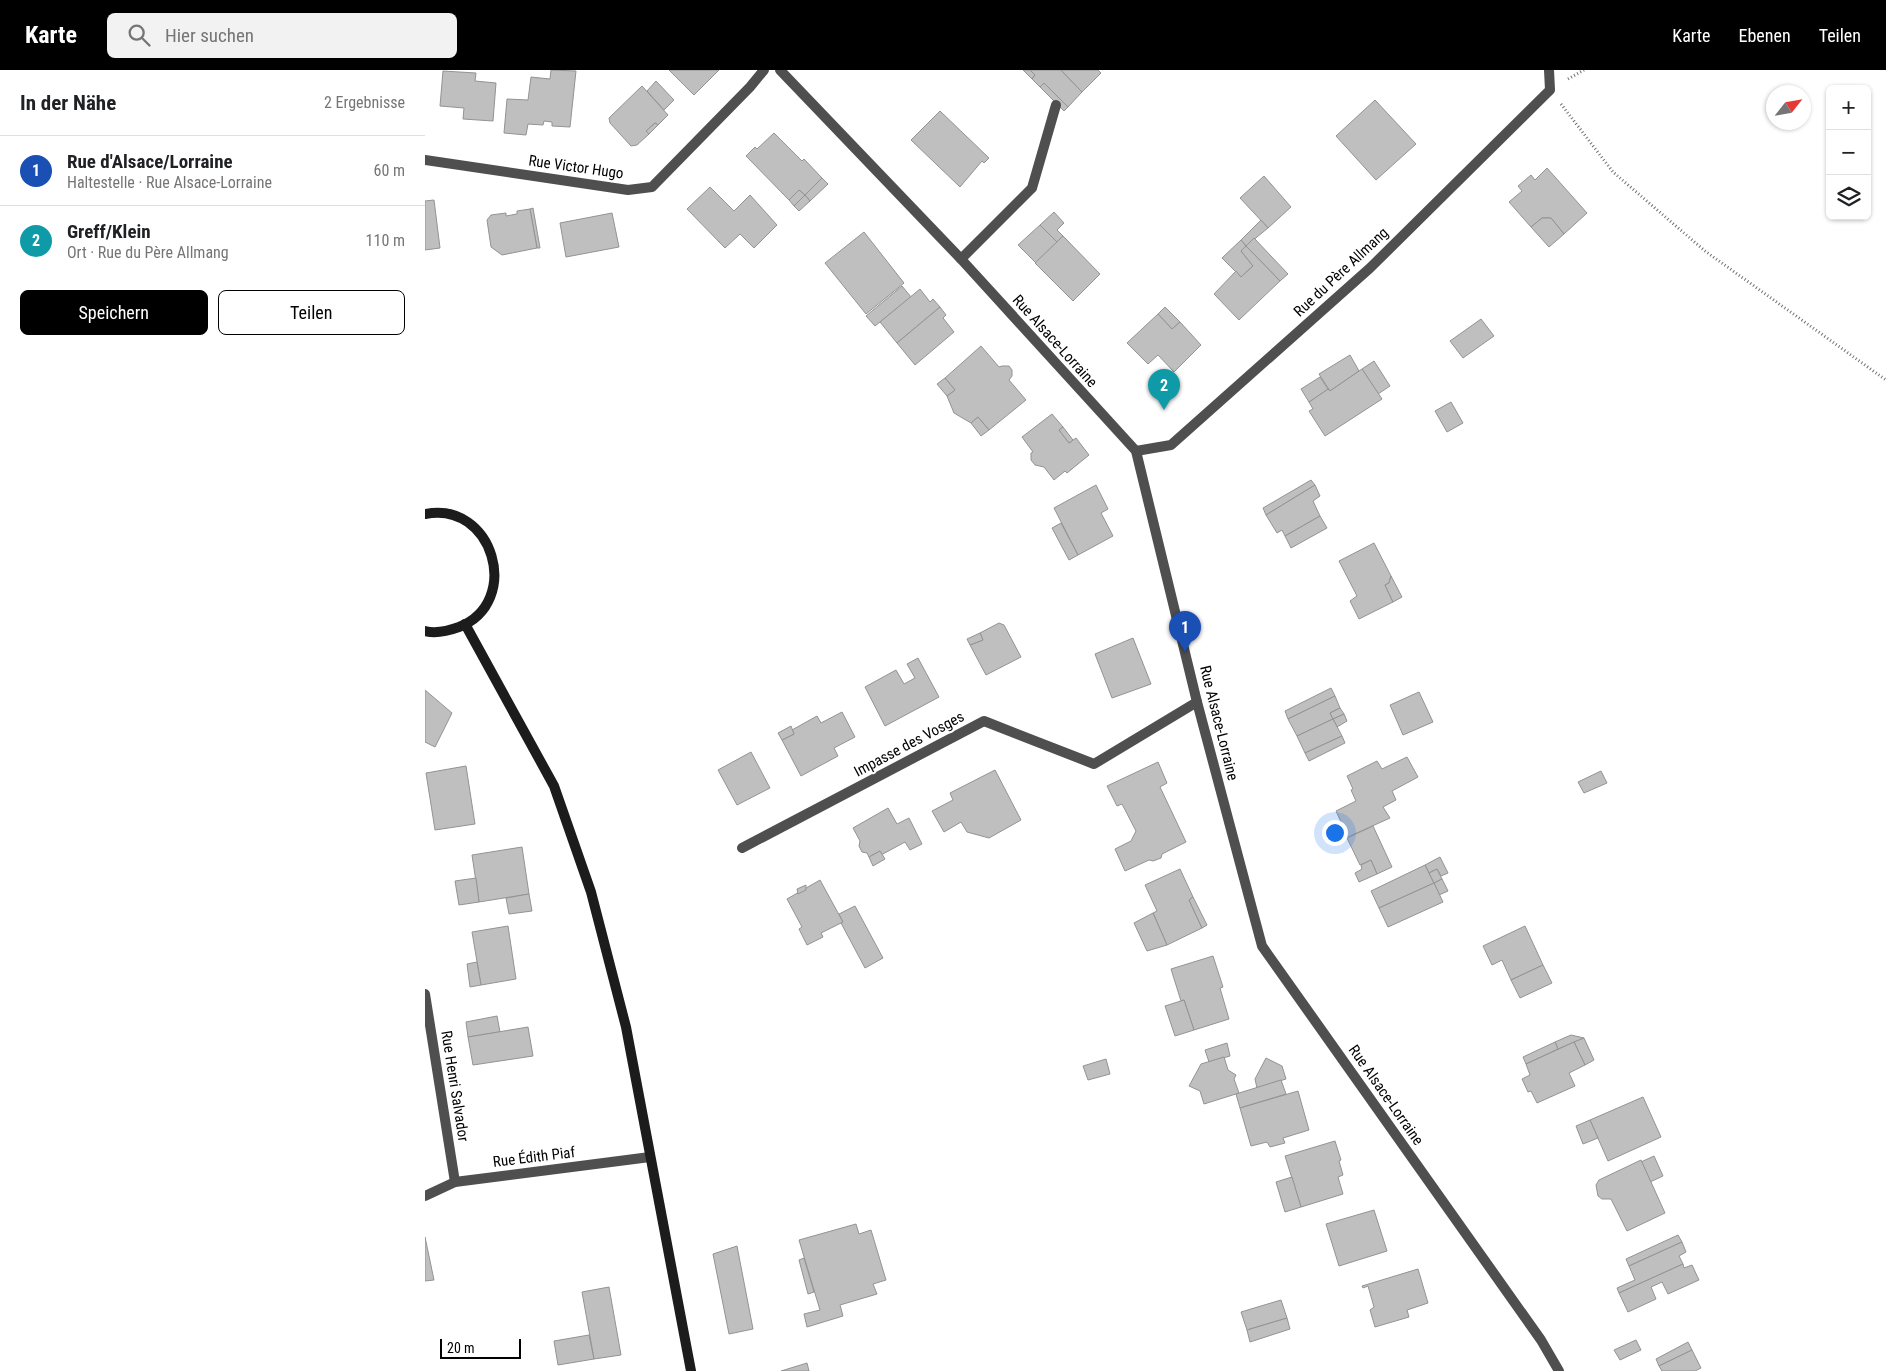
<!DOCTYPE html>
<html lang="de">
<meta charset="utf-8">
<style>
body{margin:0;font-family:"Roboto Condensed",sans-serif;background:#f2f2f2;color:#202124}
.controls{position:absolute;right:15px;top:15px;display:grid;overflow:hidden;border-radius:8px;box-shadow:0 1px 4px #0004}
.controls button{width:45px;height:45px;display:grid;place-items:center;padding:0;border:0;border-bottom:1px solid #e0e0e0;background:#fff;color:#202124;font:25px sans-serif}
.compass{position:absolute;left:1341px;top:15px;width:45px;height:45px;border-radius:50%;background:#fff;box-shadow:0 1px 4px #0004;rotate:59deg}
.scale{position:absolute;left:15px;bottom:12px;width:81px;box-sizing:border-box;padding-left:5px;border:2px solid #000;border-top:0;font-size:14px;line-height:18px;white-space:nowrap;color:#000;-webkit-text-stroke:4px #fff;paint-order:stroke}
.you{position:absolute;left:909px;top:762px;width:18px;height:18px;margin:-12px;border:4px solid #fff;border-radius:50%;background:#1a73e8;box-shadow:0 0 0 8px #1a73e833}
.badge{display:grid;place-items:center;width:32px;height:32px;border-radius:50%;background:#000;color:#fff;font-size:16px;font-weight:700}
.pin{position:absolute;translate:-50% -41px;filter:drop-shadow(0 1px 2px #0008)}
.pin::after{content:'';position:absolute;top:26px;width:18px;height:15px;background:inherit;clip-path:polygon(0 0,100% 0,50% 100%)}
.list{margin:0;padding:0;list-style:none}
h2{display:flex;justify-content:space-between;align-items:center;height:65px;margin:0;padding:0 20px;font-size:21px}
h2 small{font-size:16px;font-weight:400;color:#757577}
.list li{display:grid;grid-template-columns:32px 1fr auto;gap:15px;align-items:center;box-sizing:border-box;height:70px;padding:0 20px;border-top:1px solid #e0e0e0}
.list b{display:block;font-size:19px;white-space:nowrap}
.list p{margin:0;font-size:16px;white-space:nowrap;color:#757577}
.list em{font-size:16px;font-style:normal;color:#757577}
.actions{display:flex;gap:10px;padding:15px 20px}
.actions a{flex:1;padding:11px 0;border:1px solid #000;border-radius:8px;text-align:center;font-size:18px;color:#000}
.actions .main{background:#000;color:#fff}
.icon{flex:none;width:28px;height:28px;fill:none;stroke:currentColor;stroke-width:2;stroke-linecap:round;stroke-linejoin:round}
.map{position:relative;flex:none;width:1461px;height:1301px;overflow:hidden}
header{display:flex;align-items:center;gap:30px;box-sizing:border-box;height:70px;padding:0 25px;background:#000;color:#fff}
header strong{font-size:24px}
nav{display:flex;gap:28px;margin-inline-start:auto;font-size:18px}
.search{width:350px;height:45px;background:#f2f2f2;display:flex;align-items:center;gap:12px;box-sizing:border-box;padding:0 18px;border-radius:8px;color:#757577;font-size:19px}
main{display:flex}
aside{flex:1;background:#fff}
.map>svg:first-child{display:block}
</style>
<header>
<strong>Karte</strong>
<div class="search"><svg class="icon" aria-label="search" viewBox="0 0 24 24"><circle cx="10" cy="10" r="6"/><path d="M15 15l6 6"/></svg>Hier suchen</div>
<nav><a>Karte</a><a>Ebenen</a><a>Teilen</a></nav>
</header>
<main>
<aside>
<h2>In der Nähe<small>2 Ergebnisse</small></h2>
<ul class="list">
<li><span class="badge" style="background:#1a4fb4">1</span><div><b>Rue d'Alsace/Lorraine</b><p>Haltestelle · Rue Alsace-Lorraine</p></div><em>60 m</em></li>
<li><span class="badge" style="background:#0f9aa8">2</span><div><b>Greff/Klein</b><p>Ort · Rue du Père Allmang</p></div><em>110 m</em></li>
</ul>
<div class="actions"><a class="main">Speichern</a><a>Teilen</a></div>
</aside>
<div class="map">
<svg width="1461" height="1301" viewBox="0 0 1461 1301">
<rect width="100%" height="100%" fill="#fff"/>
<g fill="#bfbfbf" stroke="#939393">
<polygon points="126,0 151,1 145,57 127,56 127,52 119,51 118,55 103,54 101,65 79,63 82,29 103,30 106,7 125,9"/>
<polygon points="244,0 294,0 269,25"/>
<polygon points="598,0 605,0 610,5 607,9"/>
<polygon points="605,0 636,0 657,22 643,37 619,13 615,17 607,9 610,5"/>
<polygon points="636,0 673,0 676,3 657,22"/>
<polygon points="18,1 51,3 50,11 71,13 68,51 38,49 39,38 15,36"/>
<polygon points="231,11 249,30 239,40 222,21"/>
<polygon points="619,13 643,37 639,41 615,17"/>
<polygon points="217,16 243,45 233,55 230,53 221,61 224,64 212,75 206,76 185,53 184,48"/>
<polygon points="950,30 991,74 951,110 911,66"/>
<polygon points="515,41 564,88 559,93 557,91 535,117 486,70"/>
<polygon points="230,53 233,55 224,64 221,61"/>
<polygon points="349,63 377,91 379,89 397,108 380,125 374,120 364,130 321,86 330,77 332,79"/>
<polygon points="1122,98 1162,143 1139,164 1126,148 1117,148 1106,157 1084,132 1097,121 1093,116 1106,105 1110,110"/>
<polygon points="839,106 866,137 843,158 815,128"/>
<polygon points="397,108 403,114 385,131 380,125"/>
<polygon points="285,117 309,141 325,125 352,155 329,178 315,164 300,178 262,139"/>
<polygon points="374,120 380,125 369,136 364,130"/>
<polygon points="380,125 385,131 374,141 369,136"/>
<polygon points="9,130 15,178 0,180 0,131"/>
<polygon points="108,138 115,178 112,178 105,139"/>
<polygon points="105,139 112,178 77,185 66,177 62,150 66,145 81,143 81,146 92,144 92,141"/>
<polygon points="629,142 639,153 632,160 638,166 632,172 615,155"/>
<polygon points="187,143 194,177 141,187 135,153"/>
<polygon points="1117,148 1126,148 1139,164 1124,177 1106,157"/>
<polygon points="836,150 843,158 821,176 816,170"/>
<polygon points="615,155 632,172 611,193 593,175"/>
<polygon points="439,162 479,213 441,244 400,193"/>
<polygon points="638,166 675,204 648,231 610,193"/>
<polygon points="829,168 863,204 855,211 821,176"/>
<polygon points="816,170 821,176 816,181 828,196 816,207 797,188"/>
<polygon points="821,176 855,211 814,250 789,224 811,201 816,207 828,196 816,181"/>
<polygon points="477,216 486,227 450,256 441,246"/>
<polygon points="495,219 505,232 508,229 515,237 472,273 455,252"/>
<polygon points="515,237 521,245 518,248 529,262 490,295 472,273"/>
<polygon points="740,237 755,252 747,259 733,244"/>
<polygon points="733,244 747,259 755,252 776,275 749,302 733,285 723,294 702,273"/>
<polygon points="1056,249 1069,266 1038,288 1025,271"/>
<polygon points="556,276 574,297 577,296 584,296 587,300 587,306 584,310 601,330 564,360 553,347 546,353 529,343 522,326 530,320 520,308"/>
<polygon points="925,285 934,301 905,321 894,304"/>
<polygon points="949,291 965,316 953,324 937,299"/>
<polygon points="937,299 957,329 900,366 884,341 888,339 884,332 903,319 905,321"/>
<polygon points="895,307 903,319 884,332 876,319"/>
<polygon points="520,308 530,320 522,326 512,314"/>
<polygon points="1026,332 1038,353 1022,362 1010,341"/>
<polygon points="627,344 638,357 634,360 644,373 651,368 664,385 642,403 640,401 629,410 619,397 610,395 606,390 606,383 608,382 597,367"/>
<polygon points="553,347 564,360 556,366 546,353"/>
<polygon points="638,357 648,370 644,373 634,360"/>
<polygon points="886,410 890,415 841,445 838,438"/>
<polygon points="671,415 683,439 676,443 688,466 653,485 629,438"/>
<polygon points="890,415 895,426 888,431 895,446 860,466 857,460 852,463 841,445"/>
<polygon points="895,446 902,458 866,478 860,466"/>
<polygon points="636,453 653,485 644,490 627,458"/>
<polygon points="949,473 966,506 964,513 960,515 968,532 934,549 925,531 932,526 914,491"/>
<polygon points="966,506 977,527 968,532 960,515 964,513"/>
<polygon points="574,553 579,555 596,587 561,605 545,575 558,570 555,563"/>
<polygon points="555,563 558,570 545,575 542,569"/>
<polygon points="708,568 726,614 687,628 670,584"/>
<polygon points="493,588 514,627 460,656 440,617 471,600 479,614 490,608 482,594"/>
<polygon points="906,618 910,626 863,649 860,641"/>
<polygon points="0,620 27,643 10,677 0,672"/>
<polygon points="994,622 1008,652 978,665 965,635"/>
<polygon points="910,626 915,638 905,643 908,649 872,666 863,649"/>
<polygon points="915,638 919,644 908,649 905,643"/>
<polygon points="417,642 430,667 409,678 413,686 376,706 357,670 369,664 367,660 392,646 396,653"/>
<polygon points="919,644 922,651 912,657 908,649"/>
<polygon points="908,649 917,666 880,683 872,666"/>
<polygon points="366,656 369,664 357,670 353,663"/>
<polygon points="917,666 920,673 884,691 880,683"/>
<polygon points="326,682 345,718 312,735 293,700"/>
<polygon points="982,687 993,707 967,721 971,730 958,737 965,748 923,767 911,741 931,731 926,720 928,719 922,706 952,691 957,699"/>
<polygon points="733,692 742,713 735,717 761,772 737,784 736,788 728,791 724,790 700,801 690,779 706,771 711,761 697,734 692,736 682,716"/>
<polygon points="41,696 50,754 10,760 1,703"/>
<polygon points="570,700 596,750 564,768 542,762 536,752 519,762 507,741 528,730 525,723"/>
<polygon points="1176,701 1182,713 1159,723 1153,712"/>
<polygon points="463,738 472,754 484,748 497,774 485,780 480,772 456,785 455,781 444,787 442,783 437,782 434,776 435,771 428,758"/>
<polygon points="948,756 967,797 952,804 946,790 935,795 922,768"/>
<polygon points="97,777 104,824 54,832 47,785"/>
<polygon points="455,781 460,789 448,796 444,787"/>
<polygon points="1015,787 1023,803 1016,806 1012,799 1004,803 1000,795"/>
<polygon points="946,790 952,804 934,812 930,803 937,799 936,795"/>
<polygon points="1000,795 1009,813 954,838 946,821"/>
<polygon points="755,799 768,827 764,830 777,858 742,875 728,843 732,841 720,815"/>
<polygon points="1012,799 1017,809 1009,813 1004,803"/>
<polygon points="51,808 54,832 34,835 30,811"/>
<polygon points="1017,809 1023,821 1014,825 1009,813"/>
<polygon points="395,810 418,852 396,863 398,867 382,875 374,859 377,857 362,829"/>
<polygon points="1009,813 1018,832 963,857 954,838"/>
<polygon points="381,815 381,820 373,824 372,819"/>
<polygon points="104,824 107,841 84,844 81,828"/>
<polygon points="768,827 782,855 777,858 764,830"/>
<polygon points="430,836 458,888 440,898 416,853 418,852 414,844"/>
<polygon points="728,843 742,875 722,881 709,853"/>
<polygon points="83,856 91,909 56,915 47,862"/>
<polygon points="1100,856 1118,895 1086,910 1077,890 1067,895 1058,876"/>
<polygon points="788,886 798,917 795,918 804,949 769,960 759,930 756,931 746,899"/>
<polygon points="52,892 56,915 45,917 42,894"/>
<polygon points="1118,895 1127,913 1095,928 1086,910"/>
<polygon points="759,930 769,960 750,966 740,936"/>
<polygon points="72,946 75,962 43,967 41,952"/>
<polygon points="103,957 108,986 48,995 43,967"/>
<polygon points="1146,965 1159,968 1133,979 1130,972"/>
<polygon points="1159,968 1169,990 1160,995 1149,972"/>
<polygon points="1130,972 1133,979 1101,994 1098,987"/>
<polygon points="1149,972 1160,995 1144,1003 1150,1016 1112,1033 1106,1021 1103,1022 1097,1009 1105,1005 1101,994"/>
<polygon points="802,973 805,986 784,992 780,980"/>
<polygon points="799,987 803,1000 811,1005 809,1009 814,1023 779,1034 775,1021 764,1016 776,994"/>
<polygon points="841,988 857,996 861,1009 832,1018 830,1009"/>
<polygon points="681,989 685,1004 663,1010 658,996"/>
<polygon points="856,1010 861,1024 815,1038 811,1024"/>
<polygon points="873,1021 884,1060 858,1068 860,1073 845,1077 842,1072 826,1076 815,1038"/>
<polygon points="1218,1027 1236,1067 1183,1091 1165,1050"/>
<polygon points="1165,1050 1173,1068 1158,1074 1151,1056"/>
<polygon points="910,1071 916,1090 914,1091 918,1105 913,1107 918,1124 876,1137 860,1086"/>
<polygon points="1229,1086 1238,1106 1225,1112 1216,1092"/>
<polygon points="1216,1090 1240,1143 1202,1161 1186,1129 1177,1129 1173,1126 1171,1115 1174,1110"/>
<polygon points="867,1107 876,1137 860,1142 851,1112"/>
<polygon points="949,1140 962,1181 914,1196 901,1154"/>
<polygon points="431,1154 434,1164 446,1160 461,1210 448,1214 452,1224 415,1235 418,1246 382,1257 379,1244 395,1240 374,1170"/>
<polygon points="1253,1165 1257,1172 1204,1196 1201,1189"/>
<polygon points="0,1167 9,1210 0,1211"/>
<polygon points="1257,1172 1261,1182 1254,1186 1258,1194 1194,1223 1192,1218 1210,1210 1204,1196"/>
<polygon points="312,1176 328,1259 304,1264 288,1184"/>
<polygon points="379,1188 389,1222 383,1224 374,1190"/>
<polygon points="1258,1194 1259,1198 1267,1195 1274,1210 1243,1224 1237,1212 1226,1217 1231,1229 1203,1242 1194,1223"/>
<polygon points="993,1199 1003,1233 982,1240 984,1247 950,1257 945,1240 949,1237 943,1216 938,1218 937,1216"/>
<polygon points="184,1217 196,1285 169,1289 157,1222"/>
<polygon points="856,1230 862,1248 822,1260 816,1242"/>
<polygon points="862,1248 865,1259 825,1272 822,1260"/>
<polygon points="164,1265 169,1289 133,1295 129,1271"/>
<polygon points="1211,1270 1216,1280 1195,1290 1189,1280"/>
<polygon points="1263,1272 1267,1280 1234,1296 1231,1289"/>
<polygon points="1267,1280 1276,1298 1270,1301 1237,1301 1234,1296"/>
<polygon points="382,1293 384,1301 356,1301"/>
</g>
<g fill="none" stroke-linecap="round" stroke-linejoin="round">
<g stroke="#717171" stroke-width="3" stroke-dasharray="1 2.5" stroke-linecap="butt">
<polyline points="1143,9 1159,0"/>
<polyline points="1136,34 1188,102 1280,181 1461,310"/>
</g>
<g stroke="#4f4f4f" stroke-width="10">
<polyline points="355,0 536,189 711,381 772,632 837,876 1116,1270 1134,1301"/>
<polyline points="0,90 203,120 227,117 325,17 339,0"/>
<polyline points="536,189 607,118 631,35"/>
<polyline points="711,381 746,375 945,198 1125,20 1124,0"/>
<polyline points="317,778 559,651 669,694 772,632"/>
<polyline points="0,924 30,1112"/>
<polyline points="0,1126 30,1112 225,1087"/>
</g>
<g stroke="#1c1c1c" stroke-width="10">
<path d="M0,444C68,430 98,532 34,557C23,561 11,564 0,561"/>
<polyline points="40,554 129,716 166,822 201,957 266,1301"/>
</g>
</g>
<g text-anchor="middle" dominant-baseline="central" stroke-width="4" stroke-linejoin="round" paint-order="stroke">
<g font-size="15" fill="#000" stroke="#fff">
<text transform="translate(151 97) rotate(8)">Rue Victor Hugo</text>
<text transform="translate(916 202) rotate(-43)">Rue du Père Allmang</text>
<text transform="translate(630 271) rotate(48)">Rue Alsace-Lorraine</text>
<text transform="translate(794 653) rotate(76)">Rue Alsace-Lorraine</text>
<text transform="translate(484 674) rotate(-28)">Impasse des Vosges</text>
<text transform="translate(30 1016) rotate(81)">Rue Henri Salvador</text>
<text transform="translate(961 1025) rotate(55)">Rue Alsace-Lorraine</text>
<text transform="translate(109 1087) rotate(-7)">Rue Édith Piaf</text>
</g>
</g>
</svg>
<div class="controls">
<button>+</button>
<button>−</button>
<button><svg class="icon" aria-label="layers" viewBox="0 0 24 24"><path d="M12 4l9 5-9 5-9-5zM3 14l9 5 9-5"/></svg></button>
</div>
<svg class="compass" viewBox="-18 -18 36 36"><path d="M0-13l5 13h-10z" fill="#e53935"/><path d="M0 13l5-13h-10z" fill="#757577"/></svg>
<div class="scale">20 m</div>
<div class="you"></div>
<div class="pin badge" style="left:760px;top:582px;background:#1a4fb4">1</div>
<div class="pin badge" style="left:739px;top:340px;background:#0f9aa8">2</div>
</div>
</main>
